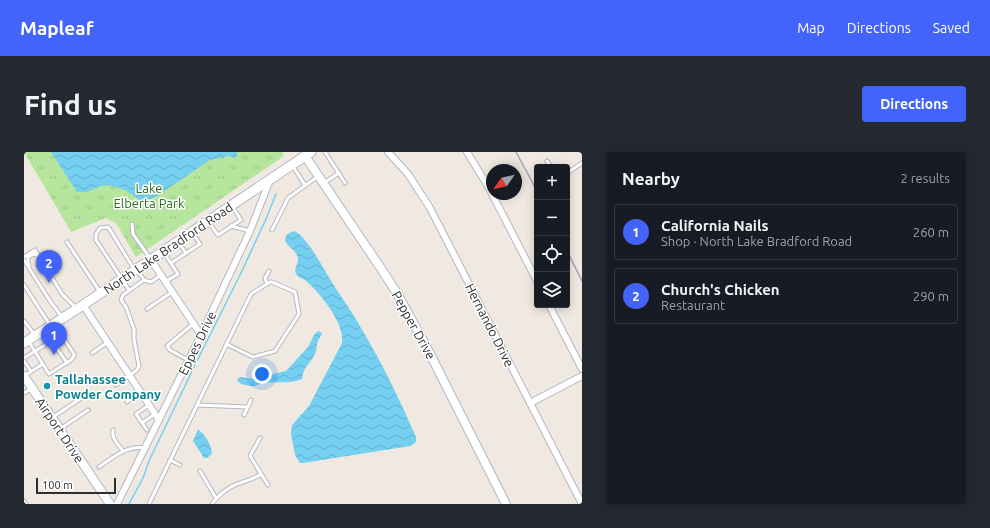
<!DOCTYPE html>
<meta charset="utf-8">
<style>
body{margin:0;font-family:Ubuntu,sans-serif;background:#242831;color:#f1f3f6}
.controls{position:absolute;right:12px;top:12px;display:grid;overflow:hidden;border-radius:4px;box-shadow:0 2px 10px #0003}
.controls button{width:36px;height:36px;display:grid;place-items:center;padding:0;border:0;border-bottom:1px solid #363941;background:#171b24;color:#f1f3f6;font:20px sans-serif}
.compass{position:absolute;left:462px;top:12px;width:36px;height:36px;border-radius:50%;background:#171b24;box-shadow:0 2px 10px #0003;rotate:236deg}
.scale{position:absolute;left:12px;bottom:10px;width:80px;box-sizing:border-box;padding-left:4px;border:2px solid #2e2e2e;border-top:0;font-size:11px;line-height:14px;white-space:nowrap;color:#2e2e2e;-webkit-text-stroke:3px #fff;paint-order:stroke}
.you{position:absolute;left:238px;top:222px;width:14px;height:14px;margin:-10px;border:3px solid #fff;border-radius:50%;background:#1a73e8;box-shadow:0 0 0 6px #1a73e833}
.badge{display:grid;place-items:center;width:26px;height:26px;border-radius:50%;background:#4264fb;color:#fff;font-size:13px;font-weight:700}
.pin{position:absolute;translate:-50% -33px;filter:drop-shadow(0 1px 2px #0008)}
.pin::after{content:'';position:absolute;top:21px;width:14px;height:12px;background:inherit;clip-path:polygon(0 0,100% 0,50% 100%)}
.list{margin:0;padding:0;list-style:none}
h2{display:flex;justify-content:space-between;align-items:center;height:52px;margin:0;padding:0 16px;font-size:17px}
h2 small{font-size:13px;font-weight:400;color:#9ea1a6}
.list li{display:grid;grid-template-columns:26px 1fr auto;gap:12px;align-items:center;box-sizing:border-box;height:56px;margin:0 8px 8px;padding:0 8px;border:1px solid #363941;border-radius:4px}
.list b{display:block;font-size:15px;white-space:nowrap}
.list p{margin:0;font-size:13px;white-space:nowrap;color:#9ea1a6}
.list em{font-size:13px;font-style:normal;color:#9ea1a6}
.icon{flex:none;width:22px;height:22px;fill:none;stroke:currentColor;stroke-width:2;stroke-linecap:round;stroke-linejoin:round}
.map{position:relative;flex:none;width:558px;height:352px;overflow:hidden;border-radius:4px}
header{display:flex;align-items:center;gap:24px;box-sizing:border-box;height:56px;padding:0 20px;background:#4264fb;color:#fff}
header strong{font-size:19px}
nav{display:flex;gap:22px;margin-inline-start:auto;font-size:14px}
.intro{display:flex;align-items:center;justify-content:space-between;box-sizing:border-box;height:96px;padding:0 24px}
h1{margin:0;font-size:28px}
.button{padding:10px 18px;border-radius:4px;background:#4264fb;color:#fff;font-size:14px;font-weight:700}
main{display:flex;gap:24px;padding:0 24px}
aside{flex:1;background:#171b24;border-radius:4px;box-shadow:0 2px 10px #0003}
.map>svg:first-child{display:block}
</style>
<header>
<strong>Mapleaf</strong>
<nav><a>Map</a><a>Directions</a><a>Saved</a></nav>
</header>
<div class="intro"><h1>Find us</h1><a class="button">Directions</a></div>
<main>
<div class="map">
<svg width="558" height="352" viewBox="0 0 558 352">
<defs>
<pattern id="park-tufts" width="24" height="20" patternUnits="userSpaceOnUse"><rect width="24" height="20" fill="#b6e59e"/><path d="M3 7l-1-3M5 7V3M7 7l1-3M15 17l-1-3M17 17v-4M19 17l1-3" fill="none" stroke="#9dc588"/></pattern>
<pattern id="water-waves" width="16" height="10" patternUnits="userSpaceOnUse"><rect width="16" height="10" fill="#75cff0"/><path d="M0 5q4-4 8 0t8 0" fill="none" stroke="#66b2ce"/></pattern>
</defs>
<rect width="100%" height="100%" fill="#efe9e1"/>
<polygon fill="url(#park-tufts)" points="0,0 258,0 260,4 112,105 92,71 82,66 47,80"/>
<g fill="url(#water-waves)">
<polygon points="27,0 213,0 213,4 210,6 204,4 186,8 133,44 119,50 101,38 85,33 77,34 62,40 53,40"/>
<path d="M270,79C282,83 299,116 306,127C316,144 328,159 337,176C358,211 376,248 392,285V290L386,294L279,311H276L271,303L267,282L268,273L285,254L318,191C321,171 296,141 281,128C279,127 275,126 273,123C268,118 275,112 274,106C272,98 264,95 261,89C261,82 265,81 270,79Z"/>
<path d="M294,179L298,181C297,185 293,189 293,193C292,197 293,198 291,202C286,212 279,215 278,227C267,232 253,229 241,231C236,231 231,235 226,234C220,233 215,232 213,228L216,225L229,227L262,219L284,195L290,183Z"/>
<path d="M174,277C182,284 187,292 188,302L183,306H180L169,289Z"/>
</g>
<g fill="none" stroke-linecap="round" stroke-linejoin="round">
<polyline stroke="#75cff0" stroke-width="1.5" points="105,352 119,326 125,309 171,213 217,121 242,67 252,42"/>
<g stroke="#b4b7c1" stroke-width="5">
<g id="service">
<polyline points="301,0 321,31"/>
<polyline points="523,9 527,15"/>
<polyline points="268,13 281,33"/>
<polyline points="543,21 558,11"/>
<polyline points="300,31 315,21"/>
<polyline points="543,44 543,45"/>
<polyline points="185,71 194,83 217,68 208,54"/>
<polyline points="108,72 109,82 126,106"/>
<polyline points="207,74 226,79"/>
<polyline points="248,78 264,46 293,25"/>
<polyline points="43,90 76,140"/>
<polyline points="155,91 162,101"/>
<polyline points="140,101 154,122 141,130"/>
<polyline points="0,105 11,98 38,142 52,156"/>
<polyline points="0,108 26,149 38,165"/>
<polyline points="147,111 176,92 169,82"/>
<polyline points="5,114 4,110 4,105 10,102 15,104"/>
<polyline points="114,119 120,128"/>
<polyline points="243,132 241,126 245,119"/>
<polyline points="0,133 26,173"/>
<polyline points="105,138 72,88 72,82 76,76 84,75 86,78 110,117"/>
<polyline points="123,157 148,140"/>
<polyline points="0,169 11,183"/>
<polyline points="17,181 24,192"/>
<polyline points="28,189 43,211"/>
<polyline points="5,190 25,222 47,208 50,204 50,202 30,172"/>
<polyline points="68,201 84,190"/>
<polyline points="0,206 37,183"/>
<polyline points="164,208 146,198 143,194 169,172"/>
<polyline points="0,209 7,219"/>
<polyline points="0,224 19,212"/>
<polyline points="92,233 113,218 115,214 110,187 110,177 102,155 97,148 99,143 120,128 127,130 137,123"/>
<polyline points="0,241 7,237"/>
<polyline points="103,250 117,240"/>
<polyline points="173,253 224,255"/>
<polyline points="220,263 227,248"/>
<polyline points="29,265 56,247"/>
<polyline points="118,271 131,262"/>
<polyline points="36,277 64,258"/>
<path d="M89,278C87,286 94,292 99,299"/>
<polyline points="123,278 112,262 125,253"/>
<polyline points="236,286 226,304 244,333"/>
<polyline points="146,308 156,313"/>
<path d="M75,315C89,305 103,293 122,296"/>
<polyline points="176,319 192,346"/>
<polyline points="0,349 2,352"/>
<polyline points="125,352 227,142 246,130 248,130 271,140 275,162 251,199 229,205 202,192"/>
<path d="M188,352C194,343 206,334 216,331C224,328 230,327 237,322"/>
</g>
</g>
<g stroke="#b4b7c1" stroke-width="8">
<g id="minor">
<polyline points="364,0 384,22 406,56 558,352"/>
<polyline points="443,0 468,41"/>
<polyline points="468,42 513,129"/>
<polyline points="127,108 177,183"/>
<polyline points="59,153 135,268"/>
<polyline points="525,153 558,217"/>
<polyline points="506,251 558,224"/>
<polyline points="93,352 177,183 226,79 246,28"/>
</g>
</g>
<g stroke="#b4b7c1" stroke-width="10">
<g id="tertiary">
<polyline points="281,4 358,118 374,143 403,196 482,352"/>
<polyline points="0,224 86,352"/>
</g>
</g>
<g stroke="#b4b7c1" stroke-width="11">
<polyline id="secondary" points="0,191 59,153 287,0"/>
</g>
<use href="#service" stroke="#fff" stroke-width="3"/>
<use href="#minor" stroke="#fff" stroke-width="6"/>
<use href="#tertiary" stroke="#fff" stroke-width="8"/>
<use href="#secondary" stroke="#fff" stroke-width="9"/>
<g stroke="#a3a6b8" stroke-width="1.5">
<polyline points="492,0 513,39"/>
<polyline points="543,99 558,129"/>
</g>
</g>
<circle fill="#0f9aa8" stroke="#fff" stroke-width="1.5" cx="23" cy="234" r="4"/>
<g text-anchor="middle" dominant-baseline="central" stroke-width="3" stroke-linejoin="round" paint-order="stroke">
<g font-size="13" fill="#2c6e1b" stroke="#fff">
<text x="125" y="36">Lake<tspan x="125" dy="15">Elberta Park</tspan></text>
</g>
<g font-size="13" fill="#2e2e2e" stroke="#fff">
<text transform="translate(144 96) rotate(-34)">North Lake Bradford Road</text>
<text transform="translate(390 173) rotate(61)">Pepper Drive</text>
<text transform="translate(466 173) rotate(63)">Hernando Drive</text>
<text transform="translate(173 191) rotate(-64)">Eppes Drive</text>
<text transform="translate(36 278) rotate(56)">Airport Drive</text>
</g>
<g font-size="13" font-weight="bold" fill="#0d838f" stroke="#fff" text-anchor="start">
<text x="31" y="227">Tallahassee<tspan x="31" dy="15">Powder Company</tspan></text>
</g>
</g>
</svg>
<div class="controls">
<button>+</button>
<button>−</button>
<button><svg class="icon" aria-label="locate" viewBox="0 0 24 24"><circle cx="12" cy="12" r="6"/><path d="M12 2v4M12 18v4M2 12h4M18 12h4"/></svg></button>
<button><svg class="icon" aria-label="layers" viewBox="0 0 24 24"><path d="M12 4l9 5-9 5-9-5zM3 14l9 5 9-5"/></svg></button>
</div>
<svg class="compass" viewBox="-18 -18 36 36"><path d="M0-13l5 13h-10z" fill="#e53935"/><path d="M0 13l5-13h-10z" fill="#9ea1a6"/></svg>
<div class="scale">100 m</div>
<div class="you"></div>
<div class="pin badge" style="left:30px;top:203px">1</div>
<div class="pin badge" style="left:25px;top:131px">2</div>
</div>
<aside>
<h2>Nearby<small>2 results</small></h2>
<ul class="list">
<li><span class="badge">1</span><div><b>California Nails</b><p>Shop · North Lake Bradford Road</p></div><em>260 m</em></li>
<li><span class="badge">2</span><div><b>Church's Chicken</b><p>Restaurant</p></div><em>290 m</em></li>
</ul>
</aside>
</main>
